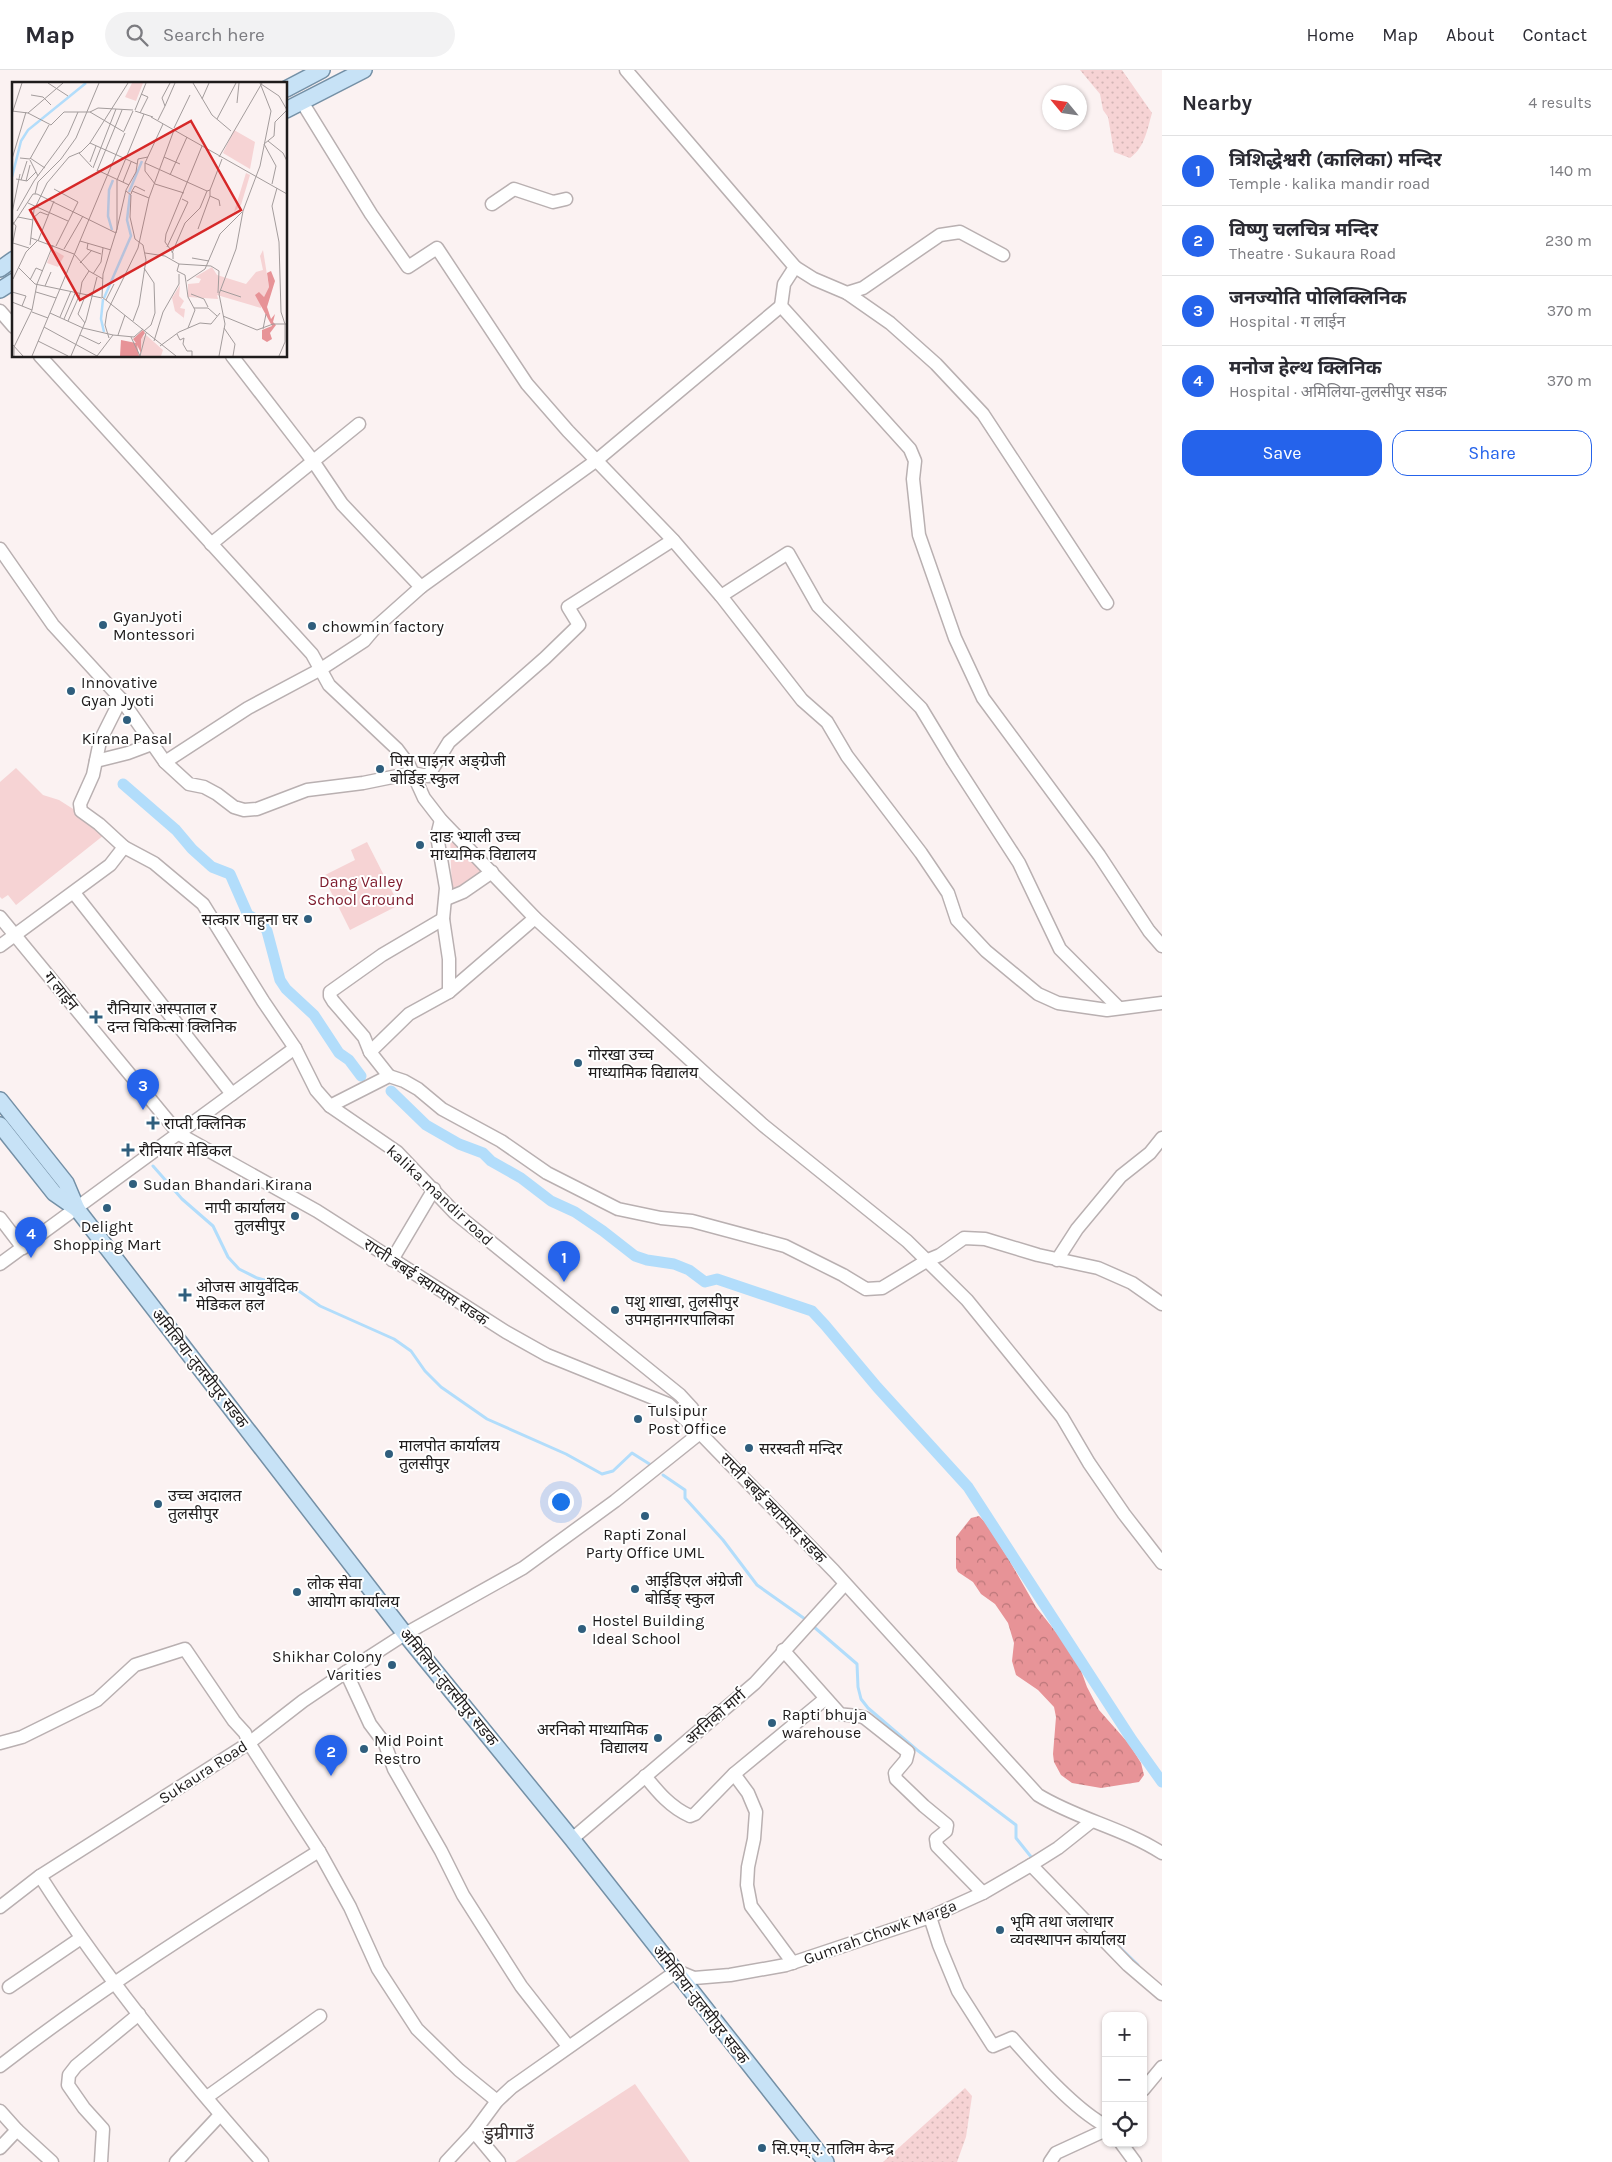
<!DOCTYPE html>
<meta charset="utf-8">
<style>
body{margin:0;font-family:Karla,"Noto Sans Devanagari",sans-serif;background:#f2f2f3;color:#2b2b33}
.controls{position:absolute;right:15px;bottom:15px;display:grid;overflow:hidden;border-radius:10px;box-shadow:0 1px 4px #0004}
.controls button{width:45px;height:45px;display:grid;place-items:center;padding:0;border:0;border-bottom:1px solid #e1e1e2;background:#fff;color:#2b2b33;font:25px sans-serif}
.compass{position:absolute;left:1042px;top:15px;width:45px;height:45px;border-radius:50%;background:#fff;box-shadow:0 1px 4px #0004;rotate:299deg}
.you{position:absolute;left:560px;top:1431px;width:18px;height:18px;margin:-12px;border:4px solid #fff;border-radius:50%;background:#1a73e8;box-shadow:0 0 0 8px #1a73e833}
.badge{display:grid;place-items:center;width:32px;height:32px;border-radius:50%;background:#2563eb;color:#fff;font-size:16px;font-weight:700}
.pin{position:absolute;translate:-50% -41px;filter:drop-shadow(0 1px 2px #0008)}
.pin::after{content:'';position:absolute;top:26px;width:18px;height:15px;background:inherit;clip-path:polygon(0 0,100% 0,50% 100%)}
.list{margin:0;padding:0;list-style:none}
h2{display:flex;justify-content:space-between;align-items:center;height:65px;margin:0;padding:0 20px;font-size:21px}
h2 small{font-size:16px;font-weight:400;color:#7c7c81}
.list li{display:grid;grid-template-columns:32px 1fr auto;gap:15px;align-items:center;box-sizing:border-box;height:70px;padding:0 20px;border-top:1px solid #e1e1e2}
.list b{display:block;font-size:19px;white-space:nowrap}
.list p{margin:0;font-size:16px;white-space:nowrap;color:#7c7c81}
.list em{font-size:16px;font-style:normal;color:#7c7c81}
.actions{display:flex;gap:10px;padding:15px 20px}
.actions a{flex:1;padding:11px 0;border:1px solid #2563eb;border-radius:15px;text-align:center;font-size:18px;color:#2563eb}
.actions .main{background:#2563eb;color:#fff}
.icon{flex:none;width:28px;height:28px;fill:none;stroke:currentColor;stroke-width:2;stroke-linecap:round;stroke-linejoin:round}
.map{position:relative;flex:none;width:1162px;height:2092px;overflow:hidden}
header{display:flex;align-items:center;gap:30px;box-sizing:border-box;height:70px;padding:0 25px;background:#fff;border-bottom:1px solid #e1e1e2}
header strong{font-size:24px}
nav{display:flex;gap:28px;margin-inline-start:auto;font-size:18px}
.search{width:350px;height:45px;background:#f2f2f3;display:flex;align-items:center;gap:12px;box-sizing:border-box;padding:0 18px;border-radius:28px;color:#7c7c81;font-size:19px}
main{display:flex}
aside{flex:1;background:#fff}
.map>svg:first-child{display:block}
</style>
<header>
<strong>Map</strong>
<div class="search"><svg class="icon" aria-label="search" viewBox="0 0 24 24"><circle cx="10" cy="10" r="6"/><path d="M15 15l6 6"/></svg>Search here</div>
<nav><a>Home</a><a>Map</a><a>About</a><a>Contact</a></nav>
</header>
<main>
<div class="map">
<svg width="1162" height="2092" viewBox="0 0 1162 2092">
<defs>
<pattern id="grass-dots" width="8" height="8" patternUnits="userSpaceOnUse" patternTransform="scale(1.25)"><rect width="8" height="8" fill="#f6d3d4"/><path d="M2 2h.1M6 6h.1" fill="none" stroke="#d2b5b5" stroke-width="1.8" stroke-linecap="round"/></pattern>
<pattern id="forest-crowns" width="20" height="18" patternUnits="userSpaceOnUse" patternTransform="scale(1.25)"><rect width="20" height="18" fill="#e79397"/><path d="M2 6a3 3 0 1 1 6 0M12 15a3 3 0 1 1 6 0" fill="none" stroke="#bb777a"/></pattern>
</defs>
<rect width="100%" height="100%" fill="#fbf2f2"/>
<g fill="url(#grass-dots)">
<path d="M1080,0H1122L1152,43C1147,60 1145,77 1130,88L1114,82L1108,47L1103,40L1100,24Z"/>
<polygon points="965,2018 972,2026 966,2067 957,2092 883,2092"/>
</g>
<polygon fill="url(#forest-crowns)" points="979,1446 985,1452 1008,1488 1036,1537 1067,1576 1079,1595 1087,1617 1099,1640 1130,1675 1141,1693 1144,1705 1139,1712 1101,1718 1072,1713 1061,1705 1054,1692 1053,1684 1056,1647 1054,1637 1038,1620 1016,1605 1012,1591 1014,1573 1008,1553 995,1534 981,1524 973,1512 958,1502 956,1498 956,1467 971,1448"/>
<g fill="#f6d3d4">
<polygon points="16,698 43,725 59,730 81,744 104,765 16,835 8,825 2,829 0,827 0,712"/>
<polygon points="450,765 484,803 452,824"/>
<polygon points="367,772 399,835 350,860 323,806 355,790 351,780"/>
<polygon points="635,2014 690,2092 515,2092"/>
</g>
<g fill="none" stroke-linecap="round" stroke-linejoin="round">
<g stroke="#b2ddfb" stroke-width="3">
<polyline points="153,1096 182,1129 213,1156 228,1187 239,1199 257,1208 296,1219 320,1236 394,1269 411,1281 425,1301 441,1317 487,1349 566,1384 602,1404 613,1401 632,1383 651,1395"/>
<polyline points="663,1405 685,1420 685,1428 723,1470 757,1515 805,1549"/>
<polyline points="814,1557 857,1594 858,1617 861,1629 868,1638 917,1680 1016,1755 1016,1768 1032,1788"/>
<polyline points="1103,1861 1138,1895"/>
</g>
<g stroke="#b2ddfb" stroke-width="11">
<polyline points="123,714 176,760 192,779 212,797 230,804 248,845 261,852 267,861 280,910 286,919 314,945 339,983 349,990 361,1006"/>
<polyline points="391,1021 426,1055 459,1074 483,1083 491,1091 521,1108 551,1131 575,1142 603,1161 635,1186 647,1190 674,1194 689,1200 705,1212 717,1209 812,1241 825,1255 877,1317 968,1417 1132,1670 1162,1712"/>
</g>
<g stroke="#b9b0b1" stroke-width="15">
<g id="minor">
<polyline points="626,0 795,197 784,214 781,236 910,379 915,391 913,409 919,465 955,568 983,628 1099,785 1149,861 1162,876"/>
<polyline points="302,32 371,144 408,197 437,178 527,314 568,361 673,470 721,526 802,630 827,652 847,686 921,783 948,823 957,850 986,881 1038,924 1058,933 1107,940 1162,933"/>
<polyline points="492,134 514,119 553,132 566,129"/>
<polyline points="795,197 814,209 847,223 863,218 940,165 960,162 1003,185"/>
<polyline points="847,223 890,253 936,294 983,344 1107,533"/>
<polyline points="0,241 14,257"/>
<polyline points="40,286 312,584 329,615 397,679 409,695 424,728 441,750 535,848 710,1008 763,1055 907,1171 967,1230 1062,1347 1089,1393 1124,1444 1162,1493"/>
<polyline points="232,286 313,391 342,434 421,517"/>
<polyline points="211,474 359,354"/>
<polyline points="0,479 53,555 121,629 165,692 189,714 204,717 217,724 234,737 244,740 257,739 307,720 363,713 412,703 428,706 449,672 545,588 579,555 568,537 673,470"/>
<polyline points="721,526 788,483 818,536 921,638 953,691 1019,793 1060,879 1119,938"/>
<polyline points="96,691 128,683 152,674"/>
<polyline points="165,692 248,638 321,599 364,571 375,558 421,517 597,390 781,236"/>
<polyline points="441,750 437,766 446,818 443,849 449,889 449,922"/>
<polyline points="74,823 232,1024"/>
<polyline points="446,829 463,822 492,802"/>
<path d="M0,847L179,1064L317,1141L506,1262L547,1285L668,1334L700,1363L834,1501L1038,1725C1077,1749 1123,1758 1162,1783"/>
<polyline points="0,876 110,795 124,777"/>
<polyline points="370,982 364,967 333,931 330,926 330,922 382,885 443,849"/>
<polyline points="389,1006 370,982 409,944 449,922 535,848"/>
<polyline points="330,1036 389,1006 404,1011 418,1019 442,1039 501,1071 547,1103 618,1139 661,1148 692,1151 785,1176 843,1205 866,1219 882,1218 928,1190 940,1185 964,1168 985,1169 1038,1185 1098,1198 1132,1213 1162,1234"/>
<polyline points="0,1148 23,1178"/>
<polyline points="392,1190 434,1119"/>
<polyline points="1057,1190 1077,1159 1121,1106 1150,1083 1162,1068"/>
<polyline points="0,1194 295,978"/>
<path d="M783,1580L840,1644C849,1646 856,1644 865,1648L908,1682L906,1690L895,1703L896,1709L924,1736L947,1755L946,1761L936,1769L937,1776L983,1823"/>
<polyline points="346,1602 370,1654 385,1674 394,1699 441,1781 463,1825 521,1916 568,1976"/>
<polyline points="0,1673 22,1667 97,1630 135,1595 185,1579 234,1651 245,1663 249,1673 319,1781 350,1837 378,1899 417,1959 459,2000 497,2031"/>
<polyline points="734,1704 748,1723 756,1742 754,1769 748,1797 747,1815 751,1836 793,1893"/>
<path d="M645,1706C658,1722 670,1737 690,1746L695,1744L734,1704L825,1629"/>
<polyline points="572,1769 755,1613 845,1514"/>
<polyline points="1031,1795 1128,1895 1162,1924"/>
<path d="M40,1806C105,1908 182,2002 262,2092"/>
<polyline points="0,1837 40,1806 249,1673 303,1631 346,1602 405,1564 523,1498 615,1431 700,1363 692,1338 680,1325 455,1143 397,1082 330,1036 316,1020 295,978 263,931 203,834 154,793 124,777 99,754 81,741 80,734 93,705 100,671 121,629"/>
<path d="M930,1847L939,1875L958,1921L993,1976L1012,1968C1036,1996 1074,2039 1106,2056"/>
<polyline points="9,1917 81,1868"/>
<path d="M0,1996C101,1918 210,1849 319,1781"/>
<polyline points="1143,2020 1162,1997"/>
<polyline points="207,2027 320,1946"/>
<polyline points="0,2041 17,2060 52,2092"/>
<polyline points="474,2062 499,2092"/>
<polyline points="1121,2073 1135,2092"/>
<polyline points="0,2078 17,2060"/>
<polyline points="101,2092 103,2059 84,2038 68,2015 69,2005 76,1996 139,1944"/>
<polyline points="176,2092 220,2045"/>
<polyline points="446,2092 474,2062 497,2031 512,2017 677,1901 694,1908 730,1905 786,1895 930,1847 983,1823 1031,1795 1058,1778 1092,1751"/>
<polyline points="1050,2092 1056,2083 1106,2060"/>
</g>
</g>
<g stroke="#7490a6" stroke-width="18">
<g id="major">
<polyline points="286,19 322,0"/>
<polyline points="286,40 364,0"/>
<polyline points="0,199 14,189"/>
<polyline points="0,220 14,211"/>
<polyline points="0,1030 66,1113 77,1139 405,1564 572,1769 826,2092"/>
<polyline points="0,1055 54,1123 77,1139"/>
</g>
</g>
<use href="#minor" stroke="#fff" stroke-width="12"/>
<use href="#major" stroke="#c7e2f6" stroke-width="15"/>
</g>
<g fill="#2f5e7d" stroke="#fff" stroke-width="2">
<circle cx="103" cy="555" r="5"/>
<circle cx="312" cy="556" r="5"/>
<circle cx="71" cy="621" r="5"/>
<circle cx="127" cy="650" r="5"/>
<circle cx="380" cy="699" r="5"/>
<circle cx="420" cy="775" r="5"/>
<circle cx="308" cy="849" r="5"/>
<path d="M93.5 939.5h5v5h5v5h-5v5h-5v-5h-5v-5h5z"/>
<circle cx="578" cy="993" r="5"/>
<path d="M150.5 1045.5h5v5h5v5h-5v5h-5v-5h-5v-5h5z"/>
<path d="M125.5 1072.5h5v5h5v5h-5v5h-5v-5h-5v-5h5z"/>
<circle cx="133" cy="1114" r="5"/>
<circle cx="107" cy="1138" r="5"/>
<circle cx="295" cy="1146" r="5"/>
<path d="M182.5 1217.5h5v5h5v5h-5v5h-5v-5h-5v-5h5z"/>
<circle cx="615" cy="1240" r="5"/>
<circle cx="638" cy="1349" r="5"/>
<circle cx="749" cy="1378" r="5"/>
<circle cx="389" cy="1384" r="5"/>
<circle cx="158" cy="1434" r="5"/>
<circle cx="645" cy="1446" r="5"/>
<circle cx="635" cy="1519" r="5"/>
<circle cx="297" cy="1522" r="5"/>
<circle cx="582" cy="1559" r="5"/>
<circle cx="392" cy="1595" r="5"/>
<circle cx="772" cy="1653" r="5"/>
<circle cx="658" cy="1668" r="5"/>
<circle cx="364" cy="1679" r="5"/>
<circle cx="1000" cy="1860" r="5"/>
<circle cx="762" cy="2078" r="5"/>
</g>
<g text-anchor="middle" dominant-baseline="central" stroke-width="4" stroke-linejoin="round" paint-order="stroke">
<g font-size="16" fill="#1f1c1c" stroke="#fff" text-anchor="start">
<text x="113" y="546">GyanJyoti<tspan x="113" dy="18">Montessori</tspan></text>
<text x="322" y="556">chowmin factory</text>
<text x="81" y="612">Innovative<tspan x="81" dy="18">Gyan Jyoti</tspan></text>
<text x="127" y="668" text-anchor="middle">Kirana Pasal</text>
<text x="390" y="690">पिस पाइनर अङ्‍ग्रेजी<tspan x="390" dy="18">बोर्डिङ् स्कुल</tspan></text>
<text x="430" y="766">दाङ भ्याली उच्च<tspan x="430" dy="18">माध्यमिक विद्यालय</tspan></text>
<text x="298" y="849" text-anchor="end">सत्कार पाहुना घर</text>
<text x="107" y="938">रौनियार अस्पताल र<tspan x="107" dy="18">दन्त चिकित्सा क्लिनिक</tspan></text>
<text x="588" y="984">गोरखा उच्च<tspan x="588" dy="18">माध्यामिक विद्यालय</tspan></text>
<text x="164" y="1053">राप्ती क्लिनिक</text>
<text x="139" y="1080">रौनियार मेडिकल</text>
<text x="143" y="1114">Sudan Bhandari Kirana</text>
<text x="285" y="1137" text-anchor="end">नापी कार्यालय<tspan x="285" dy="18">तुलसीपुर</tspan></text>
<text x="107" y="1156" text-anchor="middle">Delight<tspan x="107" dy="18">Shopping Mart</tspan></text>
<text x="196" y="1216">ओजस आयुर्वेदिक<tspan x="196" dy="18">मेडिकल हल</tspan></text>
<text x="625" y="1231">पशु शाखा, तुलसीपुर<tspan x="625" dy="18">उपमहानगरपालिका</tspan></text>
<text x="648" y="1340">Tulsipur<tspan x="648" dy="18">Post Office</tspan></text>
<text x="399" y="1375">मालपोत कार्यालय<tspan x="399" dy="18">तुलसीपुर</tspan></text>
<text x="759" y="1378">सरस्वती मन्दिर</text>
<text x="168" y="1425">उच्च अदालत<tspan x="168" dy="18">तुलसीपुर</tspan></text>
<text x="645" y="1464" text-anchor="middle">Rapti Zonal<tspan x="645" dy="18">Party Office UML</tspan></text>
<text x="645" y="1510">आईडिएल अंग्रेजी<tspan x="645" dy="18">बोर्डिङ् स्कुल</tspan></text>
<text x="307" y="1513">लोक सेवा<tspan x="307" dy="18">आयोग कार्यालय</tspan></text>
<text x="592" y="1550">Hostel Building<tspan x="592" dy="18">Ideal School</tspan></text>
<text x="382" y="1586" text-anchor="end">Shikhar Colony<tspan x="382" dy="18">Varities</tspan></text>
<text x="782" y="1644">Rapti bhuja<tspan x="782" dy="18">warehouse</tspan></text>
<text x="648" y="1659" text-anchor="end">अरनिको माध्यामिक<tspan x="648" dy="18">विद्यालय</tspan></text>
<text x="374" y="1670">Mid Point<tspan x="374" dy="18">Restro</tspan></text>
<text x="1010" y="1851">भूमि तथा जलाधार<tspan x="1010" dy="18">व्यवस्थापन कार्यालय</tspan></text>
<text x="772" y="2078">सि.एम्.ए. तालिम केन्द्र</text>
</g>
<g font-size="16" fill="#7e1b2c" stroke="#fff">
<text x="361" y="811">Dang Valley<tspan x="361" dy="18">School Ground</tspan></text>
</g>
<g font-size="16" fill="#1f1c1c" stroke="#fff">
<text transform="translate(61 921) rotate(51)">ग लाईन</text>
<text transform="translate(440 1125) rotate(43)">kalika mandir road</text>
<text transform="translate(426 1212) rotate(33)">राप्ती बबई क्याम्पस सडक</text>
<text transform="translate(200 1298) rotate(52)">अमिलिया-तुलसीपुर सडक</text>
<text transform="translate(773 1438) rotate(46)">राप्ती बबई क्याम्पस सडक</text>
<text transform="translate(449 1617) rotate(51)">अमिलिया-तुलसीपुर सडक</text>
<text transform="translate(715 1647) rotate(-41)">अरनिको मार्ग</text>
<text transform="translate(203 1702) rotate(-33)">Sukaura Road</text>
<text transform="translate(880 1862) rotate(-20)">Gumrah Chowk Marga</text>
<text transform="translate(701 1934) rotate(52)">अमिलिया-तुलसीपुर सडक</text>
</g>
<g font-size="18" fill="#373030" stroke="#fff">
<text x="509" y="2063">डुम्रीगाउँ</text>
</g>
</g>
<g transform="translate(12 12)">
<rect width="275" height="275" fill="#fbf2f2"/>
<path d="M234,91L238,93L229,123L222,130ZM251,168L257,205L252,215H249V226L205,213L206,217L176,215V202L187,201L189,197L183,195L200,185L205,193L234,202L244,190L251,188L248,174ZM168,203L167,214L172,219L168,226L173,227L171,243L172,236L163,229L160,216ZM134,253L151,268L149,274H128L129,256Z" fill="#f6d3d4"/>
<path d="M259,189L263,199L255,225L259,237L263,232L261,240L264,243L258,251L260,257L255,260L250,257V248L260,244L243,213L247,210L252,215L257,205L255,191ZM131,248L133,251L129,257V271L125,263L127,274H108L109,258L124,261L121,257Z" fill="#e79397"/>
<path d="M120,1H131L124,19L113,15ZM222,48L243,60L238,87L211,71ZM40,167L52,174L46,185L35,181Z" fill="#f6d3d4"/>
<path fill="none" stroke="#b2ddfb" stroke-width="2.5" d="M0,95L9,59L16,48L74,1M117,110L130,79M100,148L96,134L97,108L101,98M92,216L119,154L115,138L118,112M91,217L89,237L92,250"/>
<path fill="none" stroke="#a39c9c" stroke-width="1" d="M36,1L56,14M181,1L200,33L219,49M249,2L267,14L275,28M19,13L31,15L39,23M190,17L197,1M225,21L227,1M153,24L163,1M123,28L134,1M0,29L16,31L39,43L52,30H78L86,26L121,28M123,29L141,35M78,30L112,50M16,31L51,1M128,31L136,15L129,12M0,32L10,1M132,32L105,98V147L91,192L90,215L164,274M139,35L275,112M205,37L224,1M146,38L153,24L150,16L158,1M151,42L133,81V89L143,102L172,111M162,46L178,13M112,49L121,29M256,59L271,71L275,79M78,61L125,82M67,71L80,85M152,75L168,82M207,75L250,1M8,76L18,77L37,43M18,76L33,86M0,77L14,30M18,78L26,94M78,80L84,64M133,81L195,109M81,86L104,27M85,88L117,103M85,89L110,28M158,93L175,55M4,97L15,99L24,90M9,98L15,79M14,99L18,83M111,100L119,80M260,102L264,84L252,62L262,54L263,40L275,28M265,106L260,124L267,160L269,230L273,242V260L267,274M42,107L66,120L44,164M198,108V114L207,118L208,124M114,109L119,113L118,135L123,157L131,163L134,178L127,223L121,239M120,109L123,104L133,109M23,112L26,100L49,77L64,56L87,1M119,112L120,109L137,116M16,121L56,139M5,129L22,99L56,53L66,30M0,131L8,92M6,135L21,138M21,136L28,130L36,133M0,139L4,144L0,165M0,144L21,112H25L104,151L114,108L124,90L126,77L136,75M186,147L198,114M19,156L62,172L77,189L91,197M26,159L42,119M68,159L99,168M1,161L17,166M76,161L75,167L89,172M18,163L22,128L35,101L57,75L69,70L78,61L116,1M155,165L176,120L170,117M52,167L71,134M133,171L153,174L167,182L199,184L207,189L206,211M160,171L173,141L188,126L195,109L198,108L210,77M180,176L197,179M161,177V171L153,160L154,152L190,64M68,181L80,168M167,182L165,189L173,193L176,215L183,228L176,246M7,186L23,202L90,216M0,188V209M81,192L89,180L91,166M1,197L14,170L25,159M18,198L24,186L31,189M175,199L193,187L208,152L230,130M33,204L39,190M208,208L229,215M0,210L14,214L10,224M24,210L44,216M179,212L192,217L196,225M72,217L66,232L73,241M94,218L102,202M0,220L20,228M182,226H196L205,234M20,230L36,236M38,231L71,246L101,253M211,234L245,248L261,242H275M48,235L59,209M52,237L64,209M56,239L68,212L70,200L77,189M32,245L85,274M212,246L223,262L221,274M251,247L254,232M132,249L139,243L143,231L142,201L132,186M165,252L168,258L172,256L171,262L175,269H180V274M68,253L87,262L89,260M106,253L113,233M119,255L128,274M97,256L93,243L95,230L126,166L137,116L162,48M26,259L56,274M142,259L151,230L167,202V192M0,262L11,274M148,264L167,250L188,241L199,242L208,231M2,274V265L20,228L25,202L41,163M20,274L113,51M59,274L74,238L85,195M85,274L101,253L122,255L131,247M128,274L134,251M207,274L213,242L207,212L224,167L231,129L248,84L259,29L248,1"/>
<path fill="#d62828" fill-opacity="0.15" stroke="#d62828" stroke-width="2.5" d="M179,39L229,128L68,218L18,128Z"/>
<rect width="275" height="275" fill="none" stroke="#1f1c1c" stroke-width="2.5"/>
</g>
</svg>
<div class="controls">
<button>+</button>
<button>−</button>
<button><svg class="icon" aria-label="locate" viewBox="0 0 24 24"><circle cx="12" cy="12" r="6"/><path d="M12 2v4M12 18v4M2 12h4M18 12h4"/></svg></button>
</div>
<svg class="compass" viewBox="-18 -18 36 36"><path d="M0-13l5 13h-10z" fill="#e53935"/><path d="M0 13l5-13h-10z" fill="#7c7c81"/></svg>
<div class="you"></div>
<div class="pin badge" style="left:564px;top:1212px">1</div>
<div class="pin badge" style="left:331px;top:1706px">2</div>
<div class="pin badge" style="left:143px;top:1040px">3</div>
<div class="pin badge" style="left:31px;top:1188px">4</div>
</div>
<aside>
<h2>Nearby<small>4 results</small></h2>
<ul class="list">
<li><span class="badge">1</span><div><b>त्रिशिद्धेश्वरी (कालिका) मन्दिर</b><p>Temple · kalika mandir road</p></div><em>140 m</em></li>
<li><span class="badge">2</span><div><b>विष्णु चलचित्र मन्दिर</b><p>Theatre · Sukaura Road</p></div><em>230 m</em></li>
<li><span class="badge">3</span><div><b>जनज्योति पोलिक्लिनिक</b><p>Hospital · ग लाईन</p></div><em>370 m</em></li>
<li><span class="badge">4</span><div><b>मनोज हेल्थ क्लिनिक</b><p>Hospital · अमिलिया-तुलसीपुर सडक</p></div><em>370 m</em></li>
</ul>
<div class="actions"><a class="main">Save</a><a>Share</a></div>
</aside>
</main>
